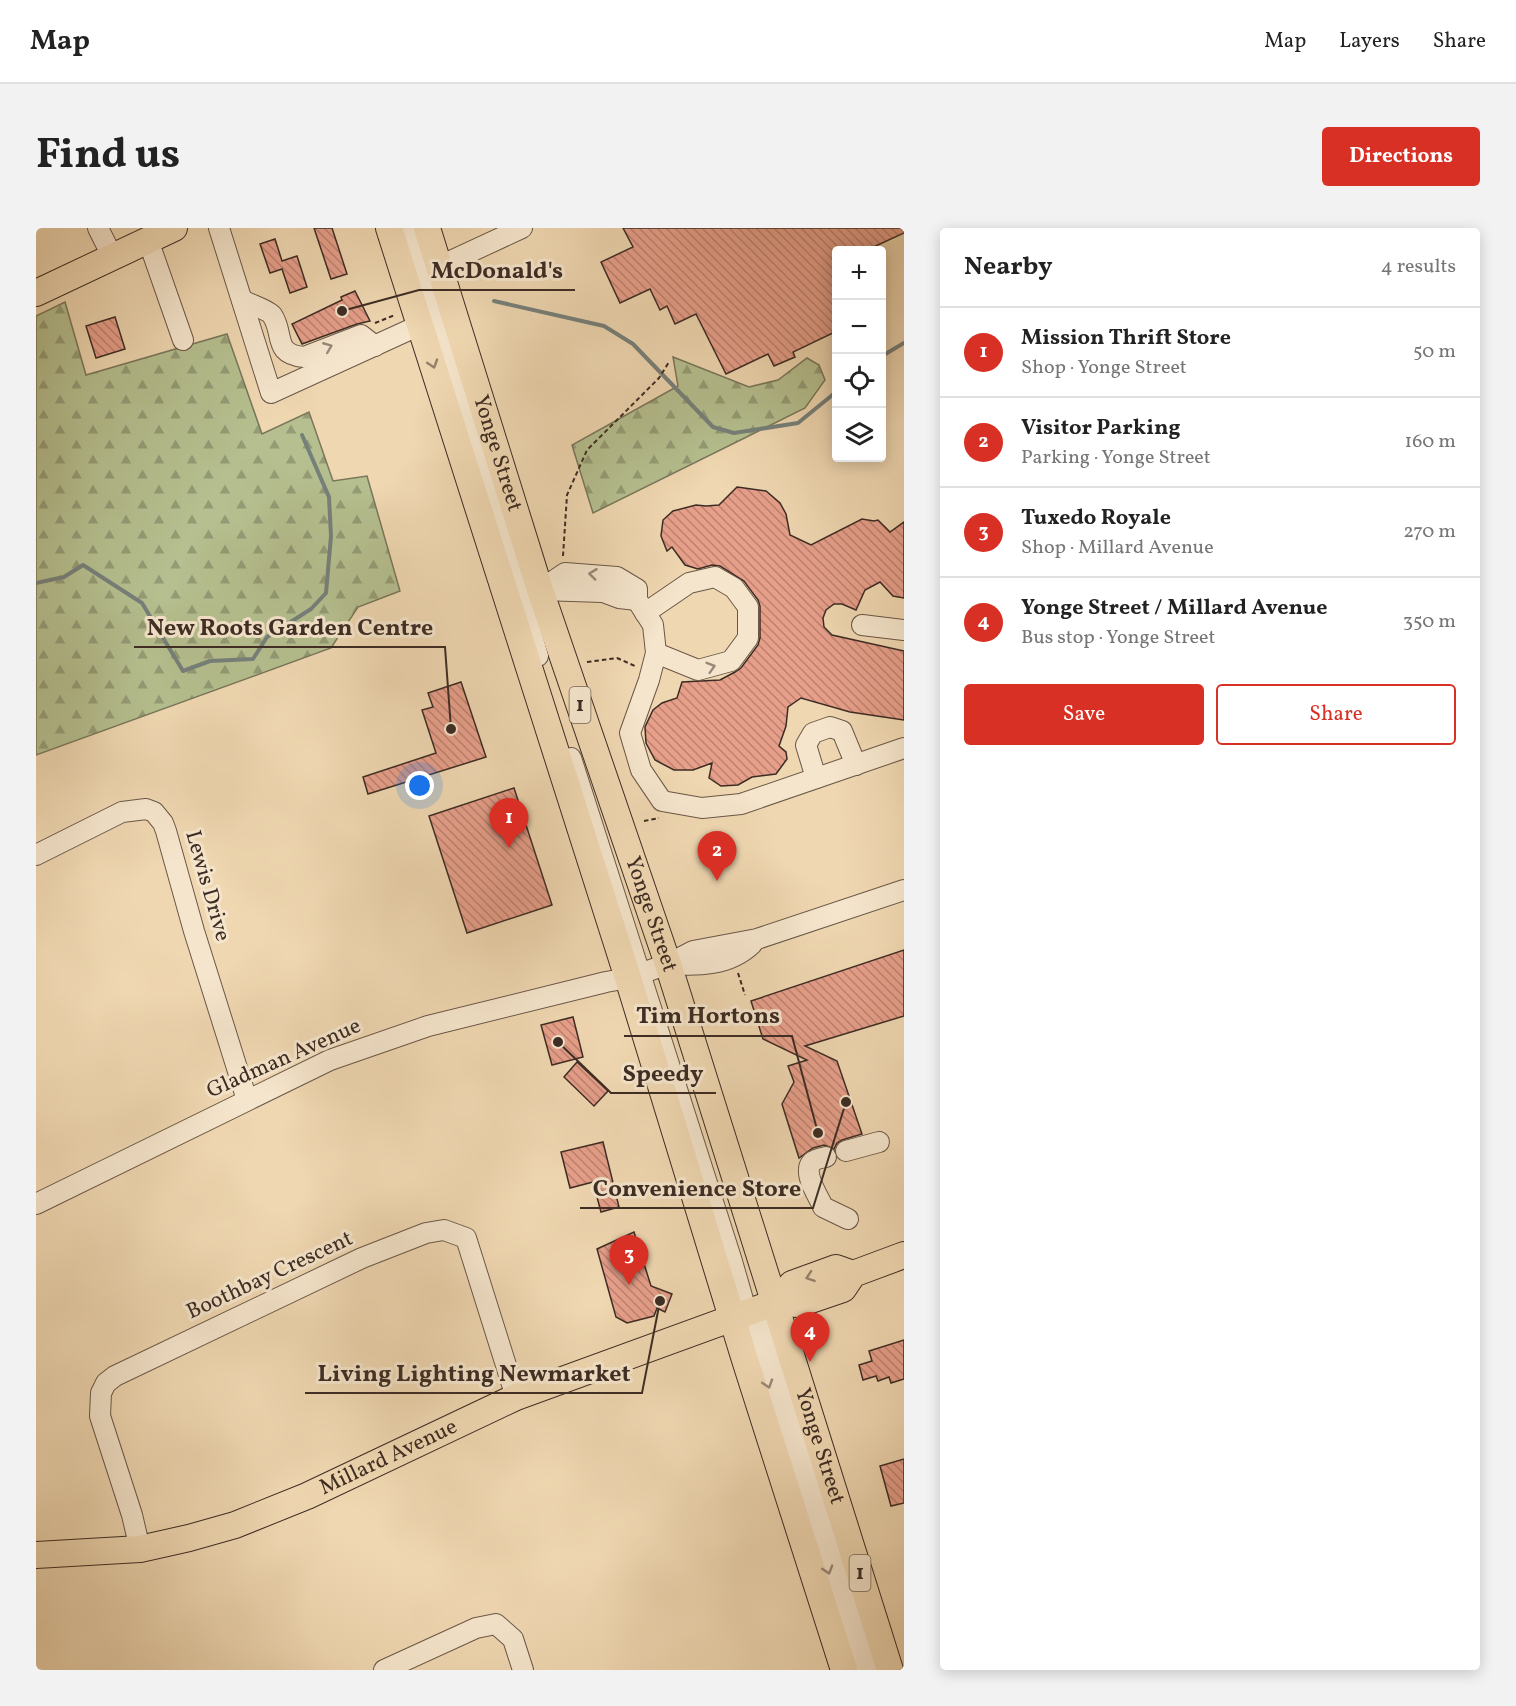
<!DOCTYPE html>
<meta charset="utf-8">
<style>
body{margin:0;font-family:Vollkorn,serif;background:#f2f2f2;color:#222}
.controls{position:absolute;right:18px;top:18px;display:grid;overflow:hidden;border-radius:6px;box-shadow:0 3px 15px #0003}
.controls button{width:54px;height:54px;display:grid;place-items:center;padding:0;border:0;border-bottom:2px solid #e0e0e0;background:#fff;color:#222;font:30px sans-serif}
.you{position:absolute;left:384px;top:558px;width:21px;height:21px;margin:-15px;border:4px solid #fff;border-radius:50%;background:#1a73e8;box-shadow:0 0 0 9px #1a73e833}
.badge{display:grid;place-items:center;width:39px;height:39px;border-radius:50%;background:#d93025;color:#fff;font-size:20px;font-weight:700}
.pin{position:absolute;translate:-50% -50px;filter:drop-shadow(0 2px 3px #0008)}
.pin::after{content:'';position:absolute;top:32px;width:21px;height:18px;background:inherit;clip-path:polygon(0 0,100% 0,50% 100%)}
.list{margin:0;padding:0;list-style:none}
h2{display:flex;justify-content:space-between;align-items:center;height:78px;margin:0;padding:0 24px;font-size:26px}
h2 small{font-size:20px;font-weight:400;color:#767676}
.list li{display:grid;grid-template-columns:39px 1fr auto;gap:18px;align-items:center;box-sizing:border-box;height:90px;padding:0 24px;border-top:2px solid #e0e0e0}
.list b{display:block;font-size:22px;white-space:nowrap}
.list p{margin:0;font-size:20px;white-space:nowrap;color:#767676}
.list em{font-size:20px;font-style:normal;color:#767676}
.actions{display:flex;gap:12px;padding:18px 24px}
.actions a{flex:1;padding:14px 0;border:2px solid #d93025;border-radius:6px;text-align:center;font-size:21px;color:#d93025}
.actions .main{background:#d93025;color:#fff}
.icon{flex:none;width:33px;height:33px;fill:none;stroke:currentColor;stroke-width:2;stroke-linecap:round;stroke-linejoin:round}
.map{position:relative;flex:none;width:868px;height:1442px;overflow:hidden;border-radius:6px}
header{display:flex;align-items:center;gap:36px;box-sizing:border-box;height:84px;padding:0 30px;background:#fff;border-bottom:2px solid #e0e0e0}
header strong{font-size:28px}
nav{display:flex;gap:33px;margin-inline-start:auto;font-size:21px}
.intro{display:flex;align-items:center;justify-content:space-between;box-sizing:border-box;height:144px;padding:0 36px}
h1{margin:0;font-size:42px}
.button{padding:15px 27px;border-radius:6px;background:#d93025;color:#fff;font-size:21px;font-weight:700}
main{display:flex;gap:36px;padding:0 36px}
aside{flex:1;background:#fff;border-radius:6px;box-shadow:0 3px 15px #0003}
.map>svg:first-child{display:block}
</style>
<header>
<strong>Map</strong>
<nav><a>Map</a><a>Layers</a><a>Share</a></nav>
</header>
<div class="intro"><h1>Find us</h1><a class="button">Directions</a></div>
<main>
<div class="map">
<svg width="868" height="1442" viewBox="0 0 868 1442">
<defs>
<pattern id="forest-firs" width="22" height="20" patternUnits="userSpaceOnUse" patternTransform="scale(1.5)"><rect width="22" height="20" fill="#b5bf8f"/><path d="M5 1l3.5 6h-7zM16 11l3.5 6h-7z" fill="#949b75"/></pattern>
<pattern id="building-back-hatch" width="6" height="6" patternUnits="userSpaceOnUse" patternTransform="scale(1.5)"><rect width="6" height="6" fill="#e79f8a"/><path d="M-1 5l2 2M0 0l6 6M5-1l2 2" fill="none" stroke="#bc8271"/></pattern>
</defs>
<rect width="100%" height="100%" fill="#efd7b1"/>
<filter id="stains"><feTurbulence type="fractalNoise" baseFrequency=".00333" numOctaves="4"/><feColorMatrix values="0 0 0 0 .2 0 0 0 0 .09 0 0 0 0 .02 0 0 0 .5 -.17"/></filter>
<radialGradient id="worn" r=".72"><stop offset=".6" stop-color="#630" stop-opacity="0"/><stop offset="1" stop-color="#630" stop-opacity=".3"/></radialGradient>
<g fill="url(#forest-firs)" stroke="#79765a" stroke-width="1.5">
<polygon points="29,74 50,147 191,106 226,206 273,184 297,253 331,248 364,363 322,379 295,420 0,527 0,88"/>
<polygon points="637,129 713,159 742,152 771,130 783,137 789,152 769,180 557,285 536,217 642,158"/>
</g>
<g fill="none" stroke-linecap="round" stroke-linejoin="round">
<g stroke="#76807a" stroke-width="4">
<polyline points="458,73 568,98 597,116 677,199 698,205 762,195 800,164"/>
<polyline points="846,128 868,115"/>
<polyline points="0,355 28,349 47,337 106,375 147,443 174,433 217,431 231,409 275,381 290,365 295,308 293,269 266,207"/>
</g>
</g>
<g fill="url(#building-back-hatch)" stroke="#3d2c24" stroke-width="1.5">
<polygon points="278,0 296,0 311,46 295,51"/>
<polygon points="587,0 868,0 868,5 831,22 801,22 801,103 757,124 759,129 738,138 732,126 690,146 660,86 639,96 631,78 624,82 614,61 584,75 565,34 597,19"/>
<polygon points="239,11 246,33 261,28 271,59 254,65 246,41 234,45 224,16"/>
<polygon points="319,63 334,93 321,96 266,116 256,96 306,72 305,69"/>
<polygon points="79,89 89,121 60,130 50,98"/>
<polygon points="701,259 730,263 744,275 750,286 754,307 775,317 826,291 838,293 842,292 854,304 868,294 868,370 857,368 844,354 829,362 820,382 806,376 798,376 790,382 787,390 788,399 796,407 868,423 868,492 814,484 765,470 752,479 750,498 743,518 750,524 751,531 740,546 716,549 702,557 685,558 673,550 676,535 657,542 638,542 619,532 610,515 609,499 617,482 626,475 641,470 646,454 684,452 699,444 705,440 722,417 724,410 724,378 722,372 708,353 684,338 676,337 662,341 649,337 636,319 631,323 625,308 627,292 637,283 660,277 670,278 683,277"/>
<polygon points="425,454 450,529 332,566 327,549 400,525 386,482 397,479 392,465"/>
<polygon points="478,560 516,677 431,705 393,588"/>
<polygon points="868,722 868,788 769,818 801,833 826,906 806,912 801,915 798,921 788,917 777,920 763,930 746,876 758,854 752,838 771,832 727,811 715,773"/>
<polygon points="537,789 547,829 516,837 505,797"/>
<polygon points="541,834 572,863 558,878 528,849"/>
<polygon points="567,914 583,979 565,984 557,954 534,960 525,924"/>
<polygon points="598,1004 615,1058 636,1066 629,1084 621,1080 618,1088 591,1095 580,1089 561,1021"/>
<polygon points="868,1112 868,1151 855,1155 853,1149 842,1153 840,1148 827,1152 823,1137 836,1133 833,1123"/>
<polygon points="868,1231 868,1275 855,1278 844,1238"/>
</g>
<g fill="none" stroke-linecap="round" stroke-linejoin="round">
<g stroke="#6a5747" stroke-width="22">
<g id="minor">
<polyline points="62,0 76,28"/>
<polyline points="183,0 235,165 384,97"/>
<polyline points="374,0 457,257 460,286 502,428"/>
<polyline points="112,12 147,112"/>
<polyline points="404,38 486,0"/>
<path d="M206,72C213,76 232,82 236,87C249,106 236,126 268,129L325,107L339,118"/>
<polyline points="504,362 529,345 581,349 601,361 601,372 617,397 620,425 613,452 594,505 605,542 626,573 666,580 705,576 868,520"/>
<polyline points="504,362 567,364 583,370 601,372"/>
<polyline points="609,385 653,355 679,349 698,360 712,379 712,410 695,433 662,442 620,425"/>
<polyline points="826,397 868,402"/>
<polyline points="535,530 695,1030 729,1148 823,1442"/>
<polyline points="780,550 770,517 777,505 794,499 806,503 820,537"/>
<polyline points="0,627 86,584 110,581 118,584 127,595 130,603 158,703 211,872"/>
<path d="M632,736C662,738 693,738 716,716"/>
<polyline points="810,923 843,914"/>
<path d="M790,929C785,930 779,931 776,934C766,945 783,969 787,979L812,991"/>
<polyline points="0,976 294,832 392,798 570,754 592,750 632,736 657,723 721,711 868,662"/>
<polyline points="730,1101 827,1400 838,1442"/>
<polyline points="104,1321 96,1287 64,1188 65,1165 70,1155 79,1148 326,1030 390,1005 408,1002 430,1010 480,1169"/>
<polyline points="348,1442 440,1400 460,1396 477,1411 487,1442"/>
</g>
</g>
<g stroke="#3d2c24" stroke-width="28">
<g id="major">
<polyline points="353,0 592,750 709,1132 808,1442"/>
<path id="s1" d="M391,0L504,362L632,736L854,1442"/>
<polyline points="0,65 138,0"/>
<polyline points="738,1075 756,1056 800,1040 817,1046"/>
<path id="s2" d="M0,1327L104,1321L153,1310L199,1297L271,1268L480,1169L738,1075L763,1076L807,1061L817,1046L868,1027"/>
</g>
</g>
<g stroke="#3d2c24" stroke-width="2" stroke-dasharray="4.5 3" stroke-linecap="butt">
<polyline points="339,95 359,87"/>
<polyline points="527,328 531,267 551,222 623,150 633,134"/>
<polyline points="551,434 581,430 599,438"/>
<polyline points="608,593 623,590"/>
<polyline points="702,745 709,767"/>
</g>
<use href="#minor" stroke="#f5e5cc" stroke-width="20"/>
<use href="#major" stroke="#efd7b1" stroke-width="26"/>
</g>
<defs><path id="oneway-chevron" d="M-2-3.5L2.5 0L-2 3.5" fill="none" stroke-width="1.6" stroke-linecap="round" stroke-linejoin="round" transform="scale(1.5)"/></defs>
<g stroke="#998878">
<use href="#oneway-chevron" transform="translate(292 119) rotate(-22)"/>
<use href="#oneway-chevron" transform="translate(557 346) rotate(-173)"/>
<use href="#oneway-chevron" transform="translate(675 439) rotate(-17)"/>
<use href="#oneway-chevron" transform="translate(732 1156) rotate(72)"/>
<use href="#oneway-chevron" transform="translate(792 1342) rotate(73)"/>
</g>
<g stroke="#96826a">
<use href="#oneway-chevron" transform="translate(397 136) rotate(72)"/>
<use href="#oneway-chevron" transform="translate(774 1049) rotate(161)"/>
</g>
<g text-anchor="middle" dominant-baseline="central" stroke-width="6" stroke-linejoin="round" paint-order="stroke">
<g fill="#f5e5cc" stroke="#746456" stroke-width="1.5">
<rect x="533.5" y="459" width="21" height="36" rx="4.5"/>
<rect x="813.5" y="1327" width="21" height="36" rx="4.5"/>
</g>
<g font-size="21" font-weight="bold" fill="#3d2c24">
<text x="544" y="477">1</text>
<text x="824" y="1345">1</text>
</g>
<g font-size="22" fill="#3d2c24" stroke="#f5e5cc">
<text stroke="none"><textPath href="#s1" startOffset="236">Yonge Street</textPath></text>
<text transform="translate(171 658) rotate(74)">Lewis Drive</text>
<text stroke="none"><textPath href="#s1" startOffset="722">Yonge Street</textPath></text>
<text transform="translate(248 831) rotate(-24)">Gladman Avenue</text>
<text transform="translate(234 1048) rotate(-25)">Boothbay Crescent</text>
<text stroke="none"><textPath href="#s1" startOffset="1280">Yonge Street</textPath></text>
<text stroke="none"><textPath href="#s2" startOffset="370">Millard Avenue</textPath></text>
</g>
</g>
<path fill="none" stroke="#3d2c24" stroke-width="2" d="M306 83L383 62H539M415 501L409 419H98M782 905L756 808H588M522 814L575 865H680M810 874L777 980H544M624 1073L606 1165H269"/>
<g fill="#3d2c24" stroke="#f5e5cc" stroke-width="2">
<circle cx="306" cy="83" r="6"/>
<circle cx="415" cy="501" r="6"/>
<circle cx="782" cy="905" r="6"/>
<circle cx="522" cy="814" r="6"/>
<circle cx="810" cy="874" r="6"/>
<circle cx="624" cy="1073" r="6"/>
</g>
<g font-size="24" text-anchor="middle" font-weight="bold" fill="#3d2c24" stroke="#f5e5cc" stroke-width="6" stroke-linejoin="round" paint-order="stroke">
<text x="461" y="50">McDonald's</text>
<text x="254" y="407">New Roots Garden Centre</text>
<text x="672" y="795">Tim Hortons</text>
<text x="627" y="853">Speedy</text>
<text x="661" y="968">Convenience Store</text>
<text x="438" y="1153">Living Lighting Newmarket</text>
</g>
<rect width="100%" height="100%" filter="url(#stains)"/>
<rect width="100%" height="100%" fill="url(#worn)"/>
</svg>
<div class="controls">
<button>+</button>
<button>−</button>
<button><svg class="icon" aria-label="locate" viewBox="0 0 24 24"><circle cx="12" cy="12" r="6"/><path d="M12 2v4M12 18v4M2 12h4M18 12h4"/></svg></button>
<button><svg class="icon" aria-label="layers" viewBox="0 0 24 24"><path d="M12 4l9 5-9 5-9-5zM3 14l9 5 9-5"/></svg></button>
</div>
<div class="you"></div>
<div class="pin badge" style="left:473px;top:620px">1</div>
<div class="pin badge" style="left:681px;top:653px">2</div>
<div class="pin badge" style="left:593px;top:1057px">3</div>
<div class="pin badge" style="left:774px;top:1134px">4</div>
</div>
<aside>
<h2>Nearby<small>4 results</small></h2>
<ul class="list">
<li><span class="badge">1</span><div><b>Mission Thrift Store</b><p>Shop · Yonge Street</p></div><em>50 m</em></li>
<li><span class="badge">2</span><div><b>Visitor Parking</b><p>Parking · Yonge Street</p></div><em>160 m</em></li>
<li><span class="badge">3</span><div><b>Tuxedo Royale</b><p>Shop · Millard Avenue</p></div><em>270 m</em></li>
<li><span class="badge">4</span><div><b>Yonge Street / Millard Avenue</b><p>Bus stop · Yonge Street</p></div><em>350 m</em></li>
</ul>
<div class="actions"><a class="main">Save</a><a>Share</a></div>
</aside>
</main>
